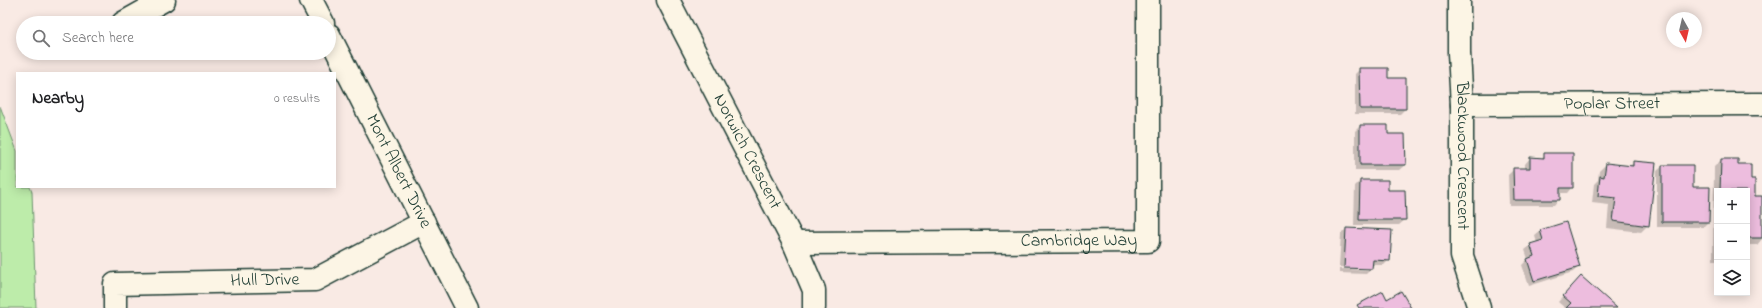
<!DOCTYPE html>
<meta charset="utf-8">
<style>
body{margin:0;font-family:"Indie Flower",sans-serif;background:#f2f2f2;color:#202124}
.controls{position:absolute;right:12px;bottom:12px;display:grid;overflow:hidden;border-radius:0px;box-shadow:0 2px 10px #0003}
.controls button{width:36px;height:36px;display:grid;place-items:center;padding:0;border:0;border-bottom:1px solid #e0e0e0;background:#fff;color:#202124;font:20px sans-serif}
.compass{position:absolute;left:1666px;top:12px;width:36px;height:36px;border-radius:50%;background:#fff;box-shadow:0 2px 10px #0003;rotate:172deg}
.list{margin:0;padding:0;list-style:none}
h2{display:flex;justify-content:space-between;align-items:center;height:52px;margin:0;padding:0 16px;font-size:17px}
h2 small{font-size:13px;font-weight:400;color:#757577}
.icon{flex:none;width:22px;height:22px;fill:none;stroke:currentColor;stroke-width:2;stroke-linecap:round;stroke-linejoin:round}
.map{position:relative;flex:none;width:1762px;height:308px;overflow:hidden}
.search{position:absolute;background:#fff;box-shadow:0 2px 10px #0003;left:16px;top:16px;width:320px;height:44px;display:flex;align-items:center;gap:10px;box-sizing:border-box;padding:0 14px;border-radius:22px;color:#757577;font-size:15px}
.panel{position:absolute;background:#fff;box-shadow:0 2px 10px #0003;left:16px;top:72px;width:320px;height:116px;border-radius:0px}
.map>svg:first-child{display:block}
</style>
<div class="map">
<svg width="1762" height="308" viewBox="0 0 1762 308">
<rect width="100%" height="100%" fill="#f9eae4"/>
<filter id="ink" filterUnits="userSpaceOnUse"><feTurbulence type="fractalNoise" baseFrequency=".025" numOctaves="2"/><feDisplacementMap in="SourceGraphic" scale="8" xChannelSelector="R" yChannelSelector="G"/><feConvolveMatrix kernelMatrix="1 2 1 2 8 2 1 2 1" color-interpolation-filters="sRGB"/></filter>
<g filter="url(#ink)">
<polygon fill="#bdecaa" stroke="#6e946f" points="0,106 17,151 17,187 30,187 32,192 36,308 0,308"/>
<g fill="#0003">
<polygon points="1360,69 1387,79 1405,109 1400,114 1355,114 1355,74"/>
<polygon points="1360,126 1387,135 1405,165 1399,170 1355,170 1355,131"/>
<polygon points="1545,154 1572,187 1567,193 1559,193 1559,199 1554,205 1509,205 1508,175 1514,169 1525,169 1525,164 1530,158 1541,159"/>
<polygon points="1721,160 1737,165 1750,180 1754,197 1762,197 1762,239 1757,245 1747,245 1747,191 1717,191 1717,261 1713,261 1714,167"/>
<polygon points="1634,162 1648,225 1641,232 1607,228 1609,205 1592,203 1594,184 1598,180 1599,171 1606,164 1629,167"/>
<polygon points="1663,166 1692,188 1708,222 1703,227 1657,227 1657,171"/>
<polygon points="1360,181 1387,181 1387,191 1405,220 1399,225 1354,225 1355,186"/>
<polygon points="1346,229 1389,260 1384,265 1371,265 1371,269 1366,274 1339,273 1339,269 1368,270 1368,268 1339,267 1341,234"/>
<polygon points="1541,231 1578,267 1573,272 1529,286 1522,265 1528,259 1525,250 1531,245 1537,243 1535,236"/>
<polygon points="1576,283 1615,308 1565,308 1558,302"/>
</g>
<g fill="#edbdde" stroke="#1f3d34">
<polygon points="1359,68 1388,68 1388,78 1406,78 1406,109 1360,109"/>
<polygon points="1360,125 1388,125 1388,134 1405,134 1406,165 1360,165"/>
<polygon points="1544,153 1573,153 1573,188 1560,188 1560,200 1514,200 1513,168 1530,168 1530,157 1544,158"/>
<polygon points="1721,159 1738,159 1738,164 1751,164 1751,179 1755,179 1755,196 1762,196 1762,238 1747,238 1747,191 1720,191"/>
<polygon points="1633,161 1656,163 1649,226 1613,221 1616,198 1598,196 1600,176 1604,177 1606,163 1633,166"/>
<polygon points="1662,165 1693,165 1693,187 1710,187 1709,222 1662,222"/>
<polygon points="1360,180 1388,180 1388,190 1405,190 1406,220 1359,220"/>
<polygon points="1566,222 1580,267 1534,281 1527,259 1534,256 1530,244 1543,240 1540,230"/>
<polygon points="1346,228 1392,230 1390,261 1373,260 1372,269 1344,268"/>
<polygon points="1581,276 1617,308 1566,308 1571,303 1563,296"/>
<polygon points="1383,291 1387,299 1401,291 1411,308 1359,308 1357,305"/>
</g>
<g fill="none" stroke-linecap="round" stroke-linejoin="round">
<g stroke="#1f3d34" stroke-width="25">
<g id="street">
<polyline points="311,0 323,23"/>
<path id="s1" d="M668,0L794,243L814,290V308"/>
<path id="s2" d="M1459,0V53L1462,105V256L1479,308"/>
<polyline points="123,23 164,0"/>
<path id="s3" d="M329,35L467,308"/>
<path id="s4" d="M1462,105L1762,104"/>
<path id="s5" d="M794,243L1148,241V0"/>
<path id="s6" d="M115,308V284L315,280L424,222"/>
</g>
</g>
<use href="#street" stroke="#fcf5e5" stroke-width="22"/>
</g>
</g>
<g text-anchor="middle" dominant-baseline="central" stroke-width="3" stroke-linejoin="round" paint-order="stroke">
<g font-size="18" fill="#1f3d34" stroke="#fcf5e5">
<text stroke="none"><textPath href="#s4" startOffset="150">Poplar Street</textPath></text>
<text stroke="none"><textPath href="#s1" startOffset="171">Norwich Crescent</textPath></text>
<text stroke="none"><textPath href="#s2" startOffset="156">Blackwood Crescent</textPath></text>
<text stroke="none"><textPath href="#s3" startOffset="153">Mont Albert Drive</textPath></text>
<text stroke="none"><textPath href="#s5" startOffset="285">Cambridge Way</textPath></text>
<text stroke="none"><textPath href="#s6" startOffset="174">Hull Drive</textPath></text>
</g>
</g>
</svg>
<div class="controls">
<button>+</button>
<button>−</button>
<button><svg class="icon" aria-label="layers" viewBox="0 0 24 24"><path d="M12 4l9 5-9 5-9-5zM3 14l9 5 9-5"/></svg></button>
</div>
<svg class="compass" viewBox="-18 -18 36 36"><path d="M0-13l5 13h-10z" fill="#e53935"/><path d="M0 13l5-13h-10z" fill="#757577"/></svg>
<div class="search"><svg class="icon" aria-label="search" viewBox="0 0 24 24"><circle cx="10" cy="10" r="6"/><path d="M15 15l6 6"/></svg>Search here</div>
<section class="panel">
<h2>Nearby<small>0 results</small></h2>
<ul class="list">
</ul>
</section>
</div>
